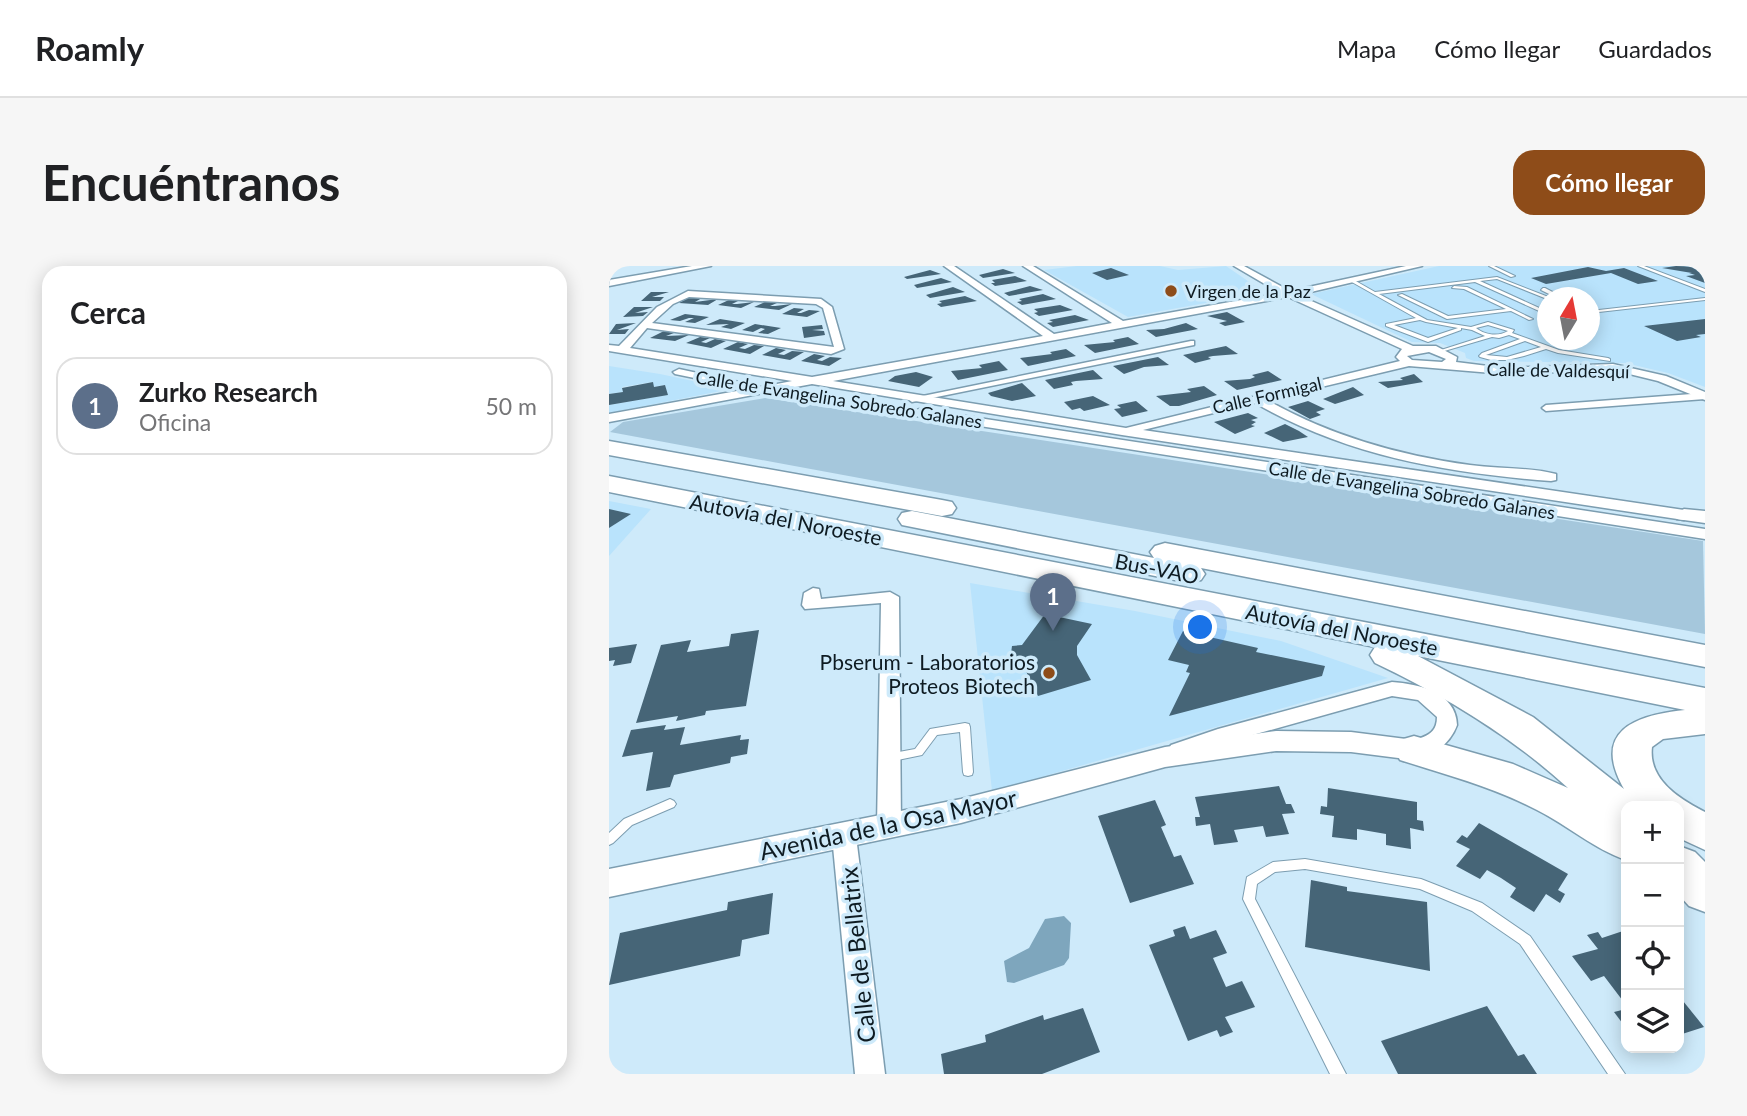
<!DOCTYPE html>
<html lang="es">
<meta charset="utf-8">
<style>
body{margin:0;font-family:Lato,sans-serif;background:#f6f6f6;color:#202124}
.controls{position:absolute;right:21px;bottom:21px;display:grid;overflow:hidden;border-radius:14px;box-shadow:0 4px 18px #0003}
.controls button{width:63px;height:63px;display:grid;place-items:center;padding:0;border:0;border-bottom:2px solid #e0e0e0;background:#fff;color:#202124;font:35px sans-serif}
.compass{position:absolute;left:928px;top:21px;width:63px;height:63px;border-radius:50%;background:#fff;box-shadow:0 4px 18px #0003;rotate:10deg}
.you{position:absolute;left:592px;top:362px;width:24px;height:24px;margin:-18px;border:5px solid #fff;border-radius:50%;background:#1a73e8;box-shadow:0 0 0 10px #1a73e833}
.badge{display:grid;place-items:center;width:46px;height:46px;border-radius:50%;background:#8e4c19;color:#fff;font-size:23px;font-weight:700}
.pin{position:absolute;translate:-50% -58px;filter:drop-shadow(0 2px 4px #0008)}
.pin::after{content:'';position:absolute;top:37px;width:24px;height:21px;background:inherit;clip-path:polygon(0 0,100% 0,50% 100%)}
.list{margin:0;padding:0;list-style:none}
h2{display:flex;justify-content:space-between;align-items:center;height:91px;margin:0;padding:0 28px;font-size:30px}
h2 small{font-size:23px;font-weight:400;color:#757577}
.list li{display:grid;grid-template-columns:46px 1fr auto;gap:21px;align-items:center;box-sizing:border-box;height:98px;margin:0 14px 14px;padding:0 14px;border:2px solid #e0e0e0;border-radius:21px}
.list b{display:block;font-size:26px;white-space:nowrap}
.list p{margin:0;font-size:23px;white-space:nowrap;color:#757577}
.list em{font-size:23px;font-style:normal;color:#757577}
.icon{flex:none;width:38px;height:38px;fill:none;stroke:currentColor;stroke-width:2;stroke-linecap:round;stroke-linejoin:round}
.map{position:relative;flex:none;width:1096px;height:808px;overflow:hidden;border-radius:21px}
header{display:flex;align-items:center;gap:42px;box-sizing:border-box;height:98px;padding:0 35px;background:#fff;border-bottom:2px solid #e0e0e0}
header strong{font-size:33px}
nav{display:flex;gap:38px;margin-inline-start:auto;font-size:24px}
.intro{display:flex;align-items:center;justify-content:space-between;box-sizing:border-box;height:168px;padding:0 42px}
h1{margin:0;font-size:49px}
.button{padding:18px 32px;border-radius:21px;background:#8e4c19;color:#fff;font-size:24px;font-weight:700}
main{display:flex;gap:42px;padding:0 42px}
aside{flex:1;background:#fff;border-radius:21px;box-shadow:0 4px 18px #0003}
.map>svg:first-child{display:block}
</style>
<header>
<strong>Roamly</strong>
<nav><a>Mapa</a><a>Cómo llegar</a><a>Guardados</a></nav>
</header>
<div class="intro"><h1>Encuéntranos</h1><a class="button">Cómo llegar</a></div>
<main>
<aside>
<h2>Cerca<small></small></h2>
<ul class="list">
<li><span class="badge" style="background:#5c6f8a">1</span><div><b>Zurko Research</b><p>Oficina</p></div><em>50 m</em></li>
</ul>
</aside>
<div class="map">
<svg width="1096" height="808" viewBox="0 0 1096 808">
<rect width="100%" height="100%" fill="#ceeafa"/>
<g fill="#b9e3fc" fill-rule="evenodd">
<polygon points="468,0 551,0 569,4 617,0 652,24 647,28 519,51 435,4"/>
<path d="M830,0H1096V121L1059,107L1016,97L865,95L857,92L856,87L831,77L803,76L702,28ZM939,32H981V74H939Z"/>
<polygon points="0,100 51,108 122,123 0,147 0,139 58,129 56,119 45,121 43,116 13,121 14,126 0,128"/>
<polygon points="0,235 42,243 0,290"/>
<polygon points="361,317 526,345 672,375 779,412 383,525"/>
</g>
<polygon fill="#a5c7dc" points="156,132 1094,275 1096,368 1,166 14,156"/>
<polygon fill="#7ea6bd" points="455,650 462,657 460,692 455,699 405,717 398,716 395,695 420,682 436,653"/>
<g fill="#466577">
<polygon points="1067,0 1096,1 1096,17 1077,10 1086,9 1080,7 1083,7 1053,2"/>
<polygon points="979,1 997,5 1015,2 1049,15 1029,18 1002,7 937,18 922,12"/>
<polygon points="502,2 520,9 498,14 483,7"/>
<polygon points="394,3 406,7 374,12 370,9"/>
<polygon points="321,4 332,8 298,13 295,11"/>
<polygon points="406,10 418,15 386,20 382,17 386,17 383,14"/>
<polygon points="332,12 343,16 308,22 305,19"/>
<polygon points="421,20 434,24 400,30 395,27"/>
<polygon points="344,21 356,26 321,32 317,29"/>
<polygon points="42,26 60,26 43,31 55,31 51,35 32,35"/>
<polygon points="434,28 447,33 413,39 408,36 413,35 410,33"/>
<polygon points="356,30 368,35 332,41 328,38 333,37 330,35"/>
<polygon points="81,31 93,32 86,36 109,33 99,39 70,37"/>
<polygon points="122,33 131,34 123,38 128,38 145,36 132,42 109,39"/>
<polygon points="158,35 168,37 161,40 166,40 183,38 170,44 145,41"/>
<polygon points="451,39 464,44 430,50 425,47 429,46 425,43"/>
<polygon points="25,41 44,41 26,47 39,46 34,50 14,51"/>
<polygon points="185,42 195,43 188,47 192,47 200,44 211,45 198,51 173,48"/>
<polygon points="618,46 636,56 616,60 610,57 618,55 598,50"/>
<polygon points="76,48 100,51 86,57 76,56 85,52 80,52 71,55 61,54"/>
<polygon points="466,49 480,54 444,61 438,57 444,56 440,54"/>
<polygon points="111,53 136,57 122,63 112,61 120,58 97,59"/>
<polygon points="1096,53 1096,68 1087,69 1092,71 1068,75 1035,60"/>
<polygon points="27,57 8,64 20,63 16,68 0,68 7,58"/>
<polygon points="577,57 589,63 547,71 537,64 555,63"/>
<polygon points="146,58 172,62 159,68 149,67 156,63 152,62 144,66 133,64"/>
<polygon points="213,59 214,63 203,64 215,65 216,69 195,72 193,61"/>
<polygon points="55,65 65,67 57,70 80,69 66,75 41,72"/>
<polygon points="91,71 101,72 92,76 97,77 106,73 117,75 102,82 77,77"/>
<polygon points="519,71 530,78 486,87 475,79 506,76 504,74"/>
<polygon points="129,76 139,78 130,82 136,83 145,79 155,80 141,88 114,83"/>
<polygon points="617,80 629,88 604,90 599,91 602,93 586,97 574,89"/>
<polygon points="167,82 177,84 169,88 175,89 183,85 195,86 181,94 153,89"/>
<polygon points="457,83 467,90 419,100 411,92 443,88 441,86"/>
<polygon points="205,88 216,90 208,94 213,95 221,91 233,92 220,100 192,95"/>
<polygon points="549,91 560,99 535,101 515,108 504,100"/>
<polygon points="390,95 399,104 349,114 342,105 373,102 370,99"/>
<polygon points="484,104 494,113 467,115 462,116 464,119 445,123 436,114"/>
<polygon points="659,105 673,114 628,124 615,115 641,113 646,111 643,109"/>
<polygon points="307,106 324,111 310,121 279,115 286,110"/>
<polygon points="805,108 814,116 779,122 769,116 794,114 791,112"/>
<polygon points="44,116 45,121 56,119 59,129 0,139 0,128 14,126 13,122"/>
<polygon points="413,117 427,130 403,135 382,130 379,127"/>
<polygon points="595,120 608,129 570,140 561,140 547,130 582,126 578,123"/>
<polygon points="744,121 755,129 726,138 714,133"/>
<polygon points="484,130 501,139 475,145 471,142 463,144 455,136"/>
<polygon points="527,135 539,145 513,151 505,143 512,142 508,139"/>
<polygon points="699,135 716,143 707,146 712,149 701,153 679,141"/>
<polygon points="639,147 649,152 642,154 647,156 642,159 646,160 626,168 605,156"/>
<polygon points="676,158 690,165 699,171 674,176 655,167"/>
<polygon points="0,243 22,248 0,262"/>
<polygon points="436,348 483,358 468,380 468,389 482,414 429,430 412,395 401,395 403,380 413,379"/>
<polygon points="150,364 137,440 97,445 96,449 67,455 69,450 27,457 52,379 82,374 78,386 120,380 122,368"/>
<polygon points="574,365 649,382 647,386 716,400 713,410 560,450 581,407 577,406 580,399 559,394"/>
<polygon points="28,378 22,397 4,400 6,394 0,395 0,382"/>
<polygon points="57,459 55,464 76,461 71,479 132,469 131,474 140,473 138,488 122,491 121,497 65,509 61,521 37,525 44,486 13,491 22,464"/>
<polygon points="670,520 677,538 682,538 686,547 673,548 680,568 657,571 654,560 625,564 629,576 605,579 601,558 587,560 586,551 591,551 586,531"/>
<polygon points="719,522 808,536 808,554 814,555 815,565 801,562 802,583 777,579 777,568 748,563 748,574 723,571 725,550 711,548 712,540 718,541"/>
<polygon points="546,534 557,559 552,561 565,591 572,589 585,618 521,637 489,550"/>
<polygon points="870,557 959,608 949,624 956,628 951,637 937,628 925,646 901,631 907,622 892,612 878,604 871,613 847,600 861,583 847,576 853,569 858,572"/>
<polygon points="702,614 738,621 738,625 818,636 821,705 696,681"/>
<polygon points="164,627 160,668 133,674 131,690 0,719 11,667 118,644 119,636"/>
<polygon points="576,660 581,673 607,664 618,687 604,692 617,721 633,715 646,741 616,751 624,766 611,771 608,764 579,775 540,679 566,670 564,664"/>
<polygon points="1017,664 1017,739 995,710 982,715 963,690 989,683 978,669 989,666 993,672"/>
<polygon points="1070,730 1095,761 1070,769"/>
<polygon points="878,740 909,790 915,788 928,808 789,808 772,775"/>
<polygon points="474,742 491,786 433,808 335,808 332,788 377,776 376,769 434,749 435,754"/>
<polygon points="1017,743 1017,762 1005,746"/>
</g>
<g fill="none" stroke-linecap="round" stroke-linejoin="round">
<g stroke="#7c9db0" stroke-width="2">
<g id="service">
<polygon points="880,0 885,0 906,10 902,11"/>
<polygon points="1029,0 1035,0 1096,23 1096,26"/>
<path d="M888,11L942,32H939L938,33L888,13L871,15L939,46V49L866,16L770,28L818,54L862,61L879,56L905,64L903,67L950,84L999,92L1001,93V95L949,87L937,83L915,90L898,94H882L871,91L870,90L873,87L911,73L900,69L890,72L883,71L832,86V84L876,70L863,64L852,62V64L819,76L777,60V58L807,52L741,15L745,14L766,26ZM811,54L817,56L849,62L819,72L785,59ZM879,59L899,65C889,71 876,69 867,62ZM916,75L932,81L898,91L877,89Z"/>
<polygon points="845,20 858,21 924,53 920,54 902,45 838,53 789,29 793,28 839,50 897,43 855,23 843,22"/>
<polygon points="934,22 936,22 955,32 948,32 932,24"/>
<polygon points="1096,32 1096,34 981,47 981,45"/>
<polygon points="356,457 360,458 361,461 364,506 363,509 359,510 355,509 354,506 351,466 328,469 313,489 279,496 275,495 274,492 275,489 279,488 306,483 321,463"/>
<polygon points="61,533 65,535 67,538 65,541 23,559 4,577 0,579 0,567 15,553"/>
<polygon points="696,593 812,613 873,637 921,670 1016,808 999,808 911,678 863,645 811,623 696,603 666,606 648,618 646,633 737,808 721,808 634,633 638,611 664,596"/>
</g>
</g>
<g stroke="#7c9db0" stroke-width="3">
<g id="pedestrian">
<polygon points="582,75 585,75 585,79 303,136 299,133"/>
<polygon points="1096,127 1096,133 937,145 933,142 937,139"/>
</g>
</g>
<g stroke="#7c9db0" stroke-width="3">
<g id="minor">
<polygon points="83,0 102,0 0,20 0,14"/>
<path d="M335,0H345L445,68L503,57L414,0H424L514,55L671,27L625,0H635L681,25L797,0H813L689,29L804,80H827L848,91L847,96L895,102L1004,98L1057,110L1096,126V134L1049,115L1004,104L895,108L800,100L658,134C722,170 789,189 861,199C889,203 920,201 947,208V214L942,215C837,207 738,190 646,137L534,164L1075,244L1083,249L1075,254L513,169L203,118L0,156V148L139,123L66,108L64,106L70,103L153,121L183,115L0,85V79L10,80L48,41L79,25L212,33L223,41L235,83L222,88L38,62L21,82L203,111L434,70ZM80,31L207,38L214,42L225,81L43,57L64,38ZM679,31L793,83L787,91L791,95L517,162L224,115ZM820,86L837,93L833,96L803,94L798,90Z"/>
<polygon points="311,143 1096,263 1096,273 307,150 307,144"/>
<polygon points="204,322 210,323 212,333 281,326 290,331 292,560 288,567 280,570 272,567 268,560 272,337 196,343 193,339 195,327"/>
<path d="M783,416C810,418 847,426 848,459C841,479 819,496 797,490L794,484C803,468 828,476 828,451L809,434L783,430L615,477L570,493L562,491L559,485L562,479L609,463Z"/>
<polygon points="235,560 243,563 247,570 276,808 246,808 223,570 227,563"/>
</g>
</g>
<g stroke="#7c9db0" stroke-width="3">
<g id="tertiary">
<polygon points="1075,243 1096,245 1096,257 1068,253 1065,249"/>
<polygon points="667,465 742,466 805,474 815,477 819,484 815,491 805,494 742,486 667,485 556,501 352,557 0,631 0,603 352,533 556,481"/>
</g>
</g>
<g stroke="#7c9db0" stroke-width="3">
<g id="motorway">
<polygon points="0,175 333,234 343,236 347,242 343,248 333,250 0,189"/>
<path d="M0,210L1096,422V468L1054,473L1043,481C1039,514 1071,533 1096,546V584L1070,572V540H1017V594C985,583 958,559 928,544C884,521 838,509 791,494L786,484L791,474L805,470L904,498L959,522C901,469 837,431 766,397L761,389L766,381L0,226ZM809,390L1076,444C1026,449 982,465 1015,523L924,451Z"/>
<polygon points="303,245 545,292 541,286 546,280 556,277 1096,379 1096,401 592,302 596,308 592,314 581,317 293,259 289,253 293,247"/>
<polygon points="1070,580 1086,586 1096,596 1096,646 1080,640 1070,629"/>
</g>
</g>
<use href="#service" fill="#fff" fill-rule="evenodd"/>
<use href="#pedestrian" fill="#fff" fill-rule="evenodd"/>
<use href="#minor" fill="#fff" fill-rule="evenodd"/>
<use href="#tertiary" fill="#fff" fill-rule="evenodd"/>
<use href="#motorway" fill="#fff" fill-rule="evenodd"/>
</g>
<g fill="#8e4c19" stroke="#ceeafa" stroke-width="2.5">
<circle cx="562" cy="25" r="7"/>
<circle cx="440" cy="407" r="7"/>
</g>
<g text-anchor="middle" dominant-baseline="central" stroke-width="7" stroke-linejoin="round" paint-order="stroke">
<g font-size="18" fill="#0e1b22" stroke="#ceeafa" text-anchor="start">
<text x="576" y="25">Virgen de la Paz</text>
</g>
<g font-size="18" fill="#0e1b22" stroke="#ceeafa">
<text transform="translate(949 104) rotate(1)">Calle de Valdesquí</text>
<text transform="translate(658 129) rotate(-13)">Calle Formigal</text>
<text transform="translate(230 133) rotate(9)">Calle de Evangelina Sobredo Galanes</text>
<text transform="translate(803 224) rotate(9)">Calle de Evangelina Sobredo Galanes</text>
</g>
<g font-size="21" fill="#0e1b22" stroke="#ceeafa">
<text transform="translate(177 253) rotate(11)">Autovía del Noroeste</text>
<text transform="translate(548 302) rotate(11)">Bus-VAO</text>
<text transform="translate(733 363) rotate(11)">Autovía del Noroeste</text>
</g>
<g font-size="21" fill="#0e1b22" stroke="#ceeafa" text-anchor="end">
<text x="426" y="395">Pbserum - Laboratorios<tspan x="426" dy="24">Proteos Biotech</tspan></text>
</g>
<g font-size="24" fill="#0e1b22" stroke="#ceeafa">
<text transform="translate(279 558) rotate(-12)">Avenida de la Osa Mayor</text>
<text transform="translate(248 689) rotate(-96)">Calle de Bellatrix</text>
</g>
</g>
</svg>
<div class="controls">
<button>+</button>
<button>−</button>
<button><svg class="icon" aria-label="locate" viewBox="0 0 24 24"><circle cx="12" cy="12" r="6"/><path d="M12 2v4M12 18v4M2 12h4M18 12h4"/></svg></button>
<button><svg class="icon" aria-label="layers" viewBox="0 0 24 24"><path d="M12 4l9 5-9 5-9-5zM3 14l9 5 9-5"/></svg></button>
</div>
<svg class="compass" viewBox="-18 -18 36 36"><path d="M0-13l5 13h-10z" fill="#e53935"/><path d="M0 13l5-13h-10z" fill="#757577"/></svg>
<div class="you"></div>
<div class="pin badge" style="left:444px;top:365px;background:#5c6f8a">1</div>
</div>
</main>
